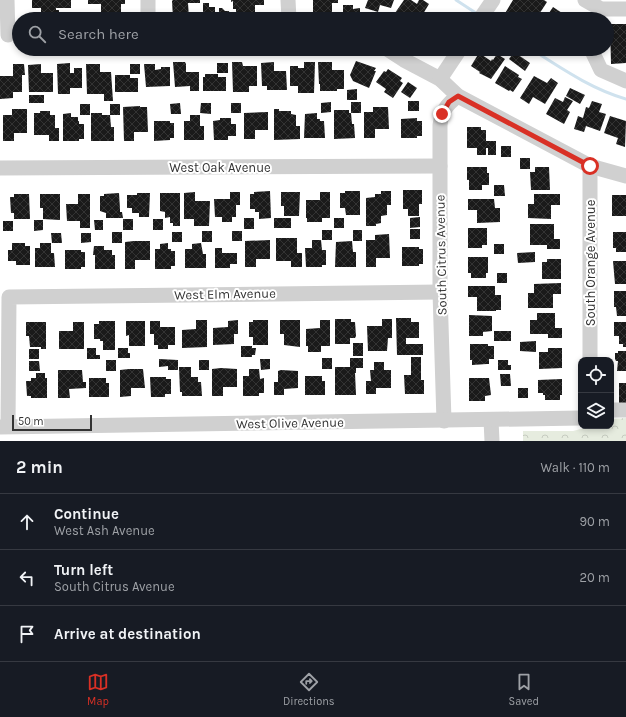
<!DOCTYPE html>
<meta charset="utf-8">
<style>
body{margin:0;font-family:Karla,sans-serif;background:#242831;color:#f1f3f6}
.controls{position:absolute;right:12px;bottom:12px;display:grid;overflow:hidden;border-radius:8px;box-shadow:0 2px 6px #0003}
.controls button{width:36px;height:36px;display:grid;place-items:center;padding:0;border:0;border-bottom:1px solid #363941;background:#171b24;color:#f1f3f6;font:20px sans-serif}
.scale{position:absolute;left:12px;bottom:10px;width:80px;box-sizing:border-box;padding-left:4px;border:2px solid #333;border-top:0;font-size:11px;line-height:14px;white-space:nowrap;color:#333;-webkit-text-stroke:3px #fff;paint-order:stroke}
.stop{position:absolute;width:12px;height:12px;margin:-9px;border:3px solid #d93025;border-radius:50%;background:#fff}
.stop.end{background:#d93025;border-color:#fff;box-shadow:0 1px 4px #0008}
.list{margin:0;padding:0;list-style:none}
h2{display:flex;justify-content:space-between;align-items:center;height:52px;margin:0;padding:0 16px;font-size:17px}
h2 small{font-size:13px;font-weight:400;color:#9ea1a6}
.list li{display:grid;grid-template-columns:26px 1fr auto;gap:12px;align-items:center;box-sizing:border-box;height:56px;padding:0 16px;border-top:1px solid #363941}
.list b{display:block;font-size:15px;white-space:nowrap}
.list p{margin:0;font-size:13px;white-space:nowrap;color:#9ea1a6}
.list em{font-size:13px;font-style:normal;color:#9ea1a6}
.icon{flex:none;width:22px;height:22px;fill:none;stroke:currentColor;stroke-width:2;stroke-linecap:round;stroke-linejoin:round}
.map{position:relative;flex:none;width:626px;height:441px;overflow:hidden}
.search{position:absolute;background:#171b24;box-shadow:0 2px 6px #0003;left:12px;right:12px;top:12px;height:44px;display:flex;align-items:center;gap:10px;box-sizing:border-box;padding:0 14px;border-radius:22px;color:#9ea1a6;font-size:15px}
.sheet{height:220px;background:#171b24}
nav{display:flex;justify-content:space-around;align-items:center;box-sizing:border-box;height:56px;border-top:1px solid #363941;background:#171b24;font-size:11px;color:#9ea1a6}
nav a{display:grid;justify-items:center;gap:2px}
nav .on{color:#d93025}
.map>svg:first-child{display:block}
</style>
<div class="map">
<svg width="626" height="441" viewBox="0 0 626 441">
<defs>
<pattern id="park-crowns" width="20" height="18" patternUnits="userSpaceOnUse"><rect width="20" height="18" fill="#e6ecdf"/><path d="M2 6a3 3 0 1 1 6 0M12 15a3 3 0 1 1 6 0" fill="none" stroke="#c6cbc0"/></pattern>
<pattern id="building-cross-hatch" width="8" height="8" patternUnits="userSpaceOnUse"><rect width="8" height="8" fill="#1a1a1a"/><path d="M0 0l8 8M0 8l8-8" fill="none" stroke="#333"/></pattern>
</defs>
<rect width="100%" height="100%" fill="#fff"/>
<polygon fill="url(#park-crowns)" points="626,418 626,441 523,441 523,431 573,431 592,426 611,426 611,419"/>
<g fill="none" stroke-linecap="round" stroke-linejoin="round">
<g stroke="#cfe2ee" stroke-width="3">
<polyline points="456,0 479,15"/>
<path d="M531,49C561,68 591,89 626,99"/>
</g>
</g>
<g fill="url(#building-cross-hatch)">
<polygon points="32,0 71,0 71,8 56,8 56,10 59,10 59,19 41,19 41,8 32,8"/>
<polygon points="88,0 125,0 125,4 121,4 121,18 101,19 101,4 88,4"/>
<polygon points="173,0 200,0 200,3 188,3 189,18 173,18 172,1"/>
<polygon points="231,0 264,0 264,5 255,5 255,17 236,17 236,9 233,9 233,1 231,2"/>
<polygon points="313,0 338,0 338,3 332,3 332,15 313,16"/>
<polygon points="368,0 394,0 391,8 380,5 378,12 365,8"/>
<polygon points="404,0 411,0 417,4 419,0 423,0 429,4 420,19 404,19 395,13"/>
<polygon points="513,0 544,0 547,2 536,19 510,19 504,15"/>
<polygon points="203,3 209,3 209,7 215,7 215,18 203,18"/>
<polygon points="343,5 353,5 353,9 360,8 360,15 343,15"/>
<polygon points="553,7 568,17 566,19 545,19"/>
<polygon points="219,8 222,8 225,11 229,11 230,17 219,17"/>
<polygon points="432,12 442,19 427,19"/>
<polygon points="448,12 457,17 456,19 444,19"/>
<polygon points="610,24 626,24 626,63 611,64"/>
<polygon points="557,49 572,49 568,56"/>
<polygon points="514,52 530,63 525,71 509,59"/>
<polygon points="479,53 491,61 492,59 493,60 497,54 505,59 491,79 479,73 480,72 471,66"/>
<polygon points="356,61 376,68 374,71 376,71 369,88 353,81 350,75"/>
<polygon points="173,62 185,62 186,64 186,72 199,72 199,91 190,91 190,86 175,87"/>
<polygon points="232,62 242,62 243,66 257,66 257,86 249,86 249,92 233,92"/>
<polygon points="274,62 274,71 286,71 287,90 267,90 267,86 262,86 261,63"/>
<polygon points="304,62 315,62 314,93 298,93 298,86 290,86 290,66 298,66 298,68 304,68"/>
<polygon points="318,62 332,62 332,70 344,70 344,89 337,89 337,91 320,91 320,84 319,84"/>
<polygon points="70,63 70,73 74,73 74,68 82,68 82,88 70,88 70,94 58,94 57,64"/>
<rect x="217" y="63" width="11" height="10"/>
<polygon points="13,64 24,64 25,75 22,75 22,92 13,92 13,98 0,99 0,76 13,76"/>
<polygon points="41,64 41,73 53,73 53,92 29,92 28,65"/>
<polygon points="86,64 100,64 100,72 111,72 113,101 104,101 104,94 87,94"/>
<rect x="130" y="64" width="10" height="10"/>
<polygon points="144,64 155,64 155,70 161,69 161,67 170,67 170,86 146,87"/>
<polygon points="505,66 519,75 518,77 522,79 513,92 510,90 509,91 495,83"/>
<polygon points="388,69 402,78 400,81 403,83 393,98 384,92 386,89 376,82 384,71 386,72"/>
<polygon points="205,74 218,74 218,77 226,77 226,91 203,91 203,77 205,77"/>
<polygon points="115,75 130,75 130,78 138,78 138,92 115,92"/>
<polygon points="534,76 547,83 551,78 558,83 545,104 533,97 529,104 520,98"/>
<polygon points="408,82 417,88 410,98 401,92"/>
<polygon points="570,88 585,95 580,104 566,96"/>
<polygon points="357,89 357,100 347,100 347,90"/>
<rect x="29" y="95" width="15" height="8"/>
<polygon points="565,97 573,101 567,110 570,112 564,124 546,114 555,98 563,102"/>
<rect x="408" y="101" width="11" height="10"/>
<polygon points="592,101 602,104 599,112 606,114 600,131 586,126 584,132 574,129 578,116 583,118 586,107 589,108"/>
<polygon points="331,102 331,112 321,113 321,103"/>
<rect x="351" y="102" width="10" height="11"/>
<polygon points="180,103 181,114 171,114 170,104"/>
<polygon points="201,103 211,103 211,114 200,113"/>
<rect x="231" y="103" width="10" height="10"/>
<rect x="80" y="104" width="10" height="11"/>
<rect x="110" y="104" width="10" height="11"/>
<polygon points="140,106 140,107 147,107 148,132 134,132 134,141 124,141 123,107"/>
<polygon points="373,107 388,107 389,129 375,129 375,138 364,138 364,112 373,112"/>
<polygon points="12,109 27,109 27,133 14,133 14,141 3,141 3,115 12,115"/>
<polygon points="274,109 279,109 279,111 291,111 291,114 296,115 296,126 300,126 300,139 274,140"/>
<polygon points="334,110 349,110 349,113 351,113 352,124 354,124 355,138 334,139"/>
<polygon points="40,111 50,111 50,115 55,115 55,128 59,128 59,141 49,141 49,135 34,135 34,113 40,113"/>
<polygon points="268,112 268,130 255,130 255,139 244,139 244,113"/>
<polygon points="71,113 71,117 78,117 78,121 79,121 79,124 84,124 84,139 79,139 79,141 63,141 63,114"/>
<polygon points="91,113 102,113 102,115 110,115 111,127 114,127 114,141 91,141"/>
<polygon points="317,113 317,119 320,119 320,121 324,121 325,138 304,138 305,114"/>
<polygon points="190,115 200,115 200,126 204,126 204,140 184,140 184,121 190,121"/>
<polygon points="610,116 626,121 625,147 616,144 618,138 604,133"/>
<polygon points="220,118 231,118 231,124 236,124 236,136 228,136 228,140 214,140 213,121 220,120"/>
<polygon points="417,118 417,121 422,121 422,136 417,136 417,138 401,138 401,119"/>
<polygon points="154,121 170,121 170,123 174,123 174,138 170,138 170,140 154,141"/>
<polygon points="467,127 481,127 481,130 486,130 486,141 496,141 496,155 488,155 488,148 486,148 486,155 477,155 477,148 467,148"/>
<rect x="501" y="146" width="10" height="11"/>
<rect x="520" y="158" width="10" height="11"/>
<polygon points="467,167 487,167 487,173 489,173 489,185 482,185 482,190 469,190 469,180 467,180"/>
<polygon points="535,167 549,167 550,190 531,190 530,172 535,172"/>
<polygon points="494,185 504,185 505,196 494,196"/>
<polygon points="403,190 422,190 422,204 419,204 419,216 408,216 408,209 403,209"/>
<polygon points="270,191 271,218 259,219 259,212 255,212 255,209 250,209 250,194 254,194 254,192"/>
<polygon points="345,191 360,191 360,215 346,215 345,208 340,208 340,193 345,193"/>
<polygon points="381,191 391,191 391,205 387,205 387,215 381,216 381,223 376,224 376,226 366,226 366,198 375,197 375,194 381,194"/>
<polygon points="195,192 195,201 210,201 209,226 194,226 194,219 184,219 184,193"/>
<polygon points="230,192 240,192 240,205 236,205 236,217 232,217 232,222 222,222 222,217 215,217 214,199 230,199"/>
<polygon points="281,192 300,192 299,216 284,216 284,206 281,206"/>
<polygon points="320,192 330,192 330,218 322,218 322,222 307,222 307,218 306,218 306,200 320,200"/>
<polygon points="119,193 120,209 120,212 122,212 123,218 106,218 106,213 100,211 100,196 104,196 104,194"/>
<polygon points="137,193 150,193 149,217 139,217 139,213 132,213 132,208 127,208 127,195 137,195"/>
<polygon points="160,193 180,193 180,226 173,226 173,223 170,223 170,217 165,218 165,212 160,211"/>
<polygon points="14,194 29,194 30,219 14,219 14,213 11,213 10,197 14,197"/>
<polygon points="40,194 60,194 60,220 43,219 43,208 40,208"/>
<polygon points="78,194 90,194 90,228 80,228 80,221 67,221 66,204 78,204"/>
<polygon points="534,194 560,194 560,205 551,205 551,219 528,218 528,204 534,204"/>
<rect x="612" y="195" width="14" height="21"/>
<polygon points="468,199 494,199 495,208 500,208 500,222 477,223 477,210 468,210"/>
<polygon points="420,217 420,227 410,228 410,218"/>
<rect x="244" y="218" width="10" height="11"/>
<rect x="274" y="218" width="17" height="10"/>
<rect x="334" y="218" width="10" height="10"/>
<rect x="123" y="219" width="10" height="11"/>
<rect x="153" y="219" width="10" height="11"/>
<polygon points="34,220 43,220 43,230 34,231"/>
<polygon points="94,220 103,220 103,230 95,230"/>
<rect x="3" y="221" width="10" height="10"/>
<polygon points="530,224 554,224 554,239 560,239 560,249 547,249 547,245 530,245"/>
<polygon points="468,228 487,228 487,245 482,245 482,248 468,248"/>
<rect x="410" y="229" width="10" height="10"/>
<rect x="322" y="230" width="10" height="10"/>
<rect x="353" y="230" width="9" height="11"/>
<rect x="202" y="231" width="10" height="11"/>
<rect x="232" y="231" width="10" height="10"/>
<rect x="112" y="232" width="10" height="11"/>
<rect x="172" y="232" width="10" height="10"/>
<polygon points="613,232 626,232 626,252 616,252 616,248 613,248"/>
<polygon points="51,233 61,233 62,243 52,243"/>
<polygon points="81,233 91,233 91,242 81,243"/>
<polygon points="389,234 390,258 376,258 376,267 366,267 366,240 375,240 375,235"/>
<polygon points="276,238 297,238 297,253 302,253 302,267 291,267 291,261 276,261"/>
<polygon points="270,240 270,259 256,259 256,267 245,267 245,241"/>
<polygon points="312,240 321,240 322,250 326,250 326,265 322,265 322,267 306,267 305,248 312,248"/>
<polygon points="134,241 150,241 150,260 135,260 135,269 125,269 125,242"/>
<polygon points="352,241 353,252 356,252 356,267 335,267 336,242"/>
<polygon points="12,243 25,243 25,246 30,246 30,265 16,265 16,261 8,261 8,250 12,250"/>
<polygon points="40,243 51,243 51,253 54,253 55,267 35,267 35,248 40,248"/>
<polygon points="168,243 168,249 171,249 171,251 175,251 175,266 171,266 171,269 155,269 155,249 160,249 160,244"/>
<polygon points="201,243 203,254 206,254 206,268 185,268 185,249 192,249 192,244"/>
<rect x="494" y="244" width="10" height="10"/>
<polygon points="94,246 104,246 104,250 112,250 112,255 115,255 115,269 95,269 95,255 93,255"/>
<polygon points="402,247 419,247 419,249 423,249 423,264 419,264 419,266 402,266"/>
<polygon points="215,248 222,248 222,253 237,253 237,264 230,264 230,268 215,268"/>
<polygon points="65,250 81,250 81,252 85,252 85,267 81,267 81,269 65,269"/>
<polygon points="535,252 535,262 518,263 517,253"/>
<polygon points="468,257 488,257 488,273 486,273 486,278 471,278 471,273 468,273"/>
<polygon points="547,259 561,259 561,279 542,279 542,262 547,262"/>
<polygon points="613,261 626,261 626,284 615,284"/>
<rect x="497" y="273" width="10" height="10"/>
<polygon points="561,283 561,294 553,294 553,308 528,308 528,293 534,293 534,284"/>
<polygon points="468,286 495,286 495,295 501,295 501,310 496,310 496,311 477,311 477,297 468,297"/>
<polygon points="614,291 626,291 626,316 617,316 616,307 614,307"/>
<polygon points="537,313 555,313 555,328 562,328 562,338 548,338 548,334 530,334 530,320 537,320"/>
<polygon points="469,315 492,316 492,331 483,332 483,336 469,336"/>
<polygon points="396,318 411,318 411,322 419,322 419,338 406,338 406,344 423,344 423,355 397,355"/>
<polygon points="335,319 351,319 351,322 355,322 356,336 355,338 350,338 350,344 335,344"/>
<polygon points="382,319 392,319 392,338 388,338 387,351 368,351 367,326 382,326"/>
<polygon points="196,320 207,320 207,347 182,348 182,330 196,329"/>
<polygon points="238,320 238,334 234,334 234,344 213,345 213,328 228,327 228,321"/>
<polygon points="253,320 268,320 268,345 253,345 253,337 249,337 249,322 253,322"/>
<polygon points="280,320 300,320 300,347 284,345 284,334 280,334"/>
<polygon points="320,320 330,320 330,346 321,346 321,352 308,352 308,346 306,346 306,329 320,328"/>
<polygon points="99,321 115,321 115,350 103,350 103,341 100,341 100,339 94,339 94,324 99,324"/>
<polygon points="126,321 145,321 145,346 129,346 129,335 126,336"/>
<polygon points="150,321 160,321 160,327 175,327 175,345 168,345 168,349 158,349 158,345 154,345 154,334 150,334"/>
<polygon points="26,322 46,322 46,349 41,349 41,347 30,347 29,336 26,336"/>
<polygon points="73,322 84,322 84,349 59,349 59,331 73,331"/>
<polygon points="614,322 626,322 626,347 623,347 623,344 619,344 619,336 614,336"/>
<rect x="494" y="331" width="17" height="10"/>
<polygon points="536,341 536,352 520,351 520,342"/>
<rect x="353" y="343" width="10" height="13"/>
<polygon points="470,344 488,344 488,346 494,346 494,359 489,359 489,364 487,364 472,365 472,360 470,360"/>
<polygon points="241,346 252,346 252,348 256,348 255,355 252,355 252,357 241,357"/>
<polygon points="87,348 96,348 96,355 100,355 100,359 87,359"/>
<polygon points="118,348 128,348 128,353 130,353 130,358 118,358"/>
<polygon points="548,348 562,348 562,368 539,369 539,352 548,352"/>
<rect x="29" y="349" width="10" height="10"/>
<polygon points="618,351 626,351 626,371 617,371 618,361 616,361 615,359 615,353 618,353"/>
<polygon points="411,357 421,357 421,380 424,380 424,394 405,394 404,375 411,375"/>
<rect x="322" y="358" width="10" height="11"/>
<polygon points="350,358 363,358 363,368 356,368 356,373 355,373 356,395 335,395 335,367 350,367"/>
<polygon points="159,359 178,360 178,370 168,370 168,366 159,367"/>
<polygon points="260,359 270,359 270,369 261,370"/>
<rect x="106" y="360" width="10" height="11"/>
<rect x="199" y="360" width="10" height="10"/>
<polygon points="498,360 508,360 508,365 511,365 511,370 498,370"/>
<polygon points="29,361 39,361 40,371 29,371"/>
<polygon points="374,362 384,362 384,370 391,370 391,388 376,388 376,394 366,394 366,381 371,381 370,370 374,370"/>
<polygon points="179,367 191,367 191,377 198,377 198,382 201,382 202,396 182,396 182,392 180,392"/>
<polygon points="221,368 237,369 237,387 223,387 223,396 212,396 212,369"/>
<polygon points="129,369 143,369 145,388 131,388 131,396 120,397 120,370"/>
<polygon points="249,369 259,369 260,379 264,378 264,393 259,393 259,396 243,396 243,376 249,376"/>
<polygon points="58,370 82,370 83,382 86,382 86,388 69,389 70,398 58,398"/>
<polygon points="281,370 298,371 298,388 284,389 284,395 274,395 274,382 278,382 278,371"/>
<polygon points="36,373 45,373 45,378 47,378 47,398 31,398 31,396 27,396 26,381 31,381 31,378 36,378"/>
<polygon points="500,374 510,374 511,386 501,386"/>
<polygon points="305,376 322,376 322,381 325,381 325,395 305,395"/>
<polygon points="150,377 166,377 166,379 171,379 171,394 165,394 165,397 151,397"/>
<polygon points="89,378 106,378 106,383 109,383 109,397 89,397"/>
<polygon points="469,378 489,378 491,395 485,396 485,401 469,401"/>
<polygon points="562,379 562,395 560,395 560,400 545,400 545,395 543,395 543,393 538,393 538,380"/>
<rect x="619" y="383" width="7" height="21"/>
<rect x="518" y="388" width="10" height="10"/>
</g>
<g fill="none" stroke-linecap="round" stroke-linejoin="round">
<g stroke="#d0d0d0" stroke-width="15">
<polyline points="7,0 8,35"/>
<polyline points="148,0 148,19"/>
<polyline points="288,0 289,19"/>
<polyline points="585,0 601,9 626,9"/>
<polyline points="480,19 493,0"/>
<polyline points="387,49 404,60 440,79 458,96 590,166 626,176"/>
<polyline points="591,49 601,70 626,81"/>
<polyline points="440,79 460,49"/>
<polyline points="0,168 440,166"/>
<polyline points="590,360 590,166"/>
<polyline points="611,410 626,410"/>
<polyline points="491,420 492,441"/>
<path d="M444,421L440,292V125C442,111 446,105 458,96"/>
<polyline points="8,426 9,297 440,292"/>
<polyline points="0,427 581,418"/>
</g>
</g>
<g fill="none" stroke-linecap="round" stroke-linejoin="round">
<polyline stroke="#d93025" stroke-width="5" points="442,114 449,102 458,96 590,166"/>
</g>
<g text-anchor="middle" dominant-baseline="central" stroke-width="4" stroke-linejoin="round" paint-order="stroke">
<g font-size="13" fill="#333" stroke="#fff">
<text x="220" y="167">West Oak Avenue</text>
<text transform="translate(441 255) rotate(-91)">South Citrus Avenue</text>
<text transform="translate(590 263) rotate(-90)">South Orange Avenue</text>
<text transform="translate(225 294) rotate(-1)">West Elm Avenue</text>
<text transform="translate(290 423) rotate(-1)">West Olive Avenue</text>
</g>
</g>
</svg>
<div class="controls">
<button><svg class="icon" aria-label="locate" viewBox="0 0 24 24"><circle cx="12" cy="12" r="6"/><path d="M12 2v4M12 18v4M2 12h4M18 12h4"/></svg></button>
<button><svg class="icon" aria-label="layers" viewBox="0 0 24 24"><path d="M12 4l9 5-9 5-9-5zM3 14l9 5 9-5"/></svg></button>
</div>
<div class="scale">50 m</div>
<div class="stop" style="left:590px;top:166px"></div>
<div class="stop end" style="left:442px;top:114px"></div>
<div class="search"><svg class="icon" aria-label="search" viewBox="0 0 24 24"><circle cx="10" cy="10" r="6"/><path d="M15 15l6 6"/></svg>Search here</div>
</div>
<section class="sheet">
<h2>2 min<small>Walk · 110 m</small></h2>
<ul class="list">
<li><svg class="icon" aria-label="ahead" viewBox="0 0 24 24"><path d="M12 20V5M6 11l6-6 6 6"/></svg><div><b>Continue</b><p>West Ash Avenue</p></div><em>90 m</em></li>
<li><svg class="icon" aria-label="left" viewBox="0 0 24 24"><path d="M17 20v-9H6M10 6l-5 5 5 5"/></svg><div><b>Turn left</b><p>South Citrus Avenue</p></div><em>20 m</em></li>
<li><svg class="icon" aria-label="arrive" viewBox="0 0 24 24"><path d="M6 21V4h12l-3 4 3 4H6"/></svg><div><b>Arrive at destination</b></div></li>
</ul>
</section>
<nav>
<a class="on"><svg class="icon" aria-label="map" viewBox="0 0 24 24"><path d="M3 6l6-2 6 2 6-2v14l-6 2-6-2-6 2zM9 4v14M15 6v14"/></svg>Map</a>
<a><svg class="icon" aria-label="directions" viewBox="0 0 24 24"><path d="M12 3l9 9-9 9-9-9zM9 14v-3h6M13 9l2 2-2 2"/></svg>Directions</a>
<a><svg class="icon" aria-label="saved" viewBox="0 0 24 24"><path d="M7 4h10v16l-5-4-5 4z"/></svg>Saved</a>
</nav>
